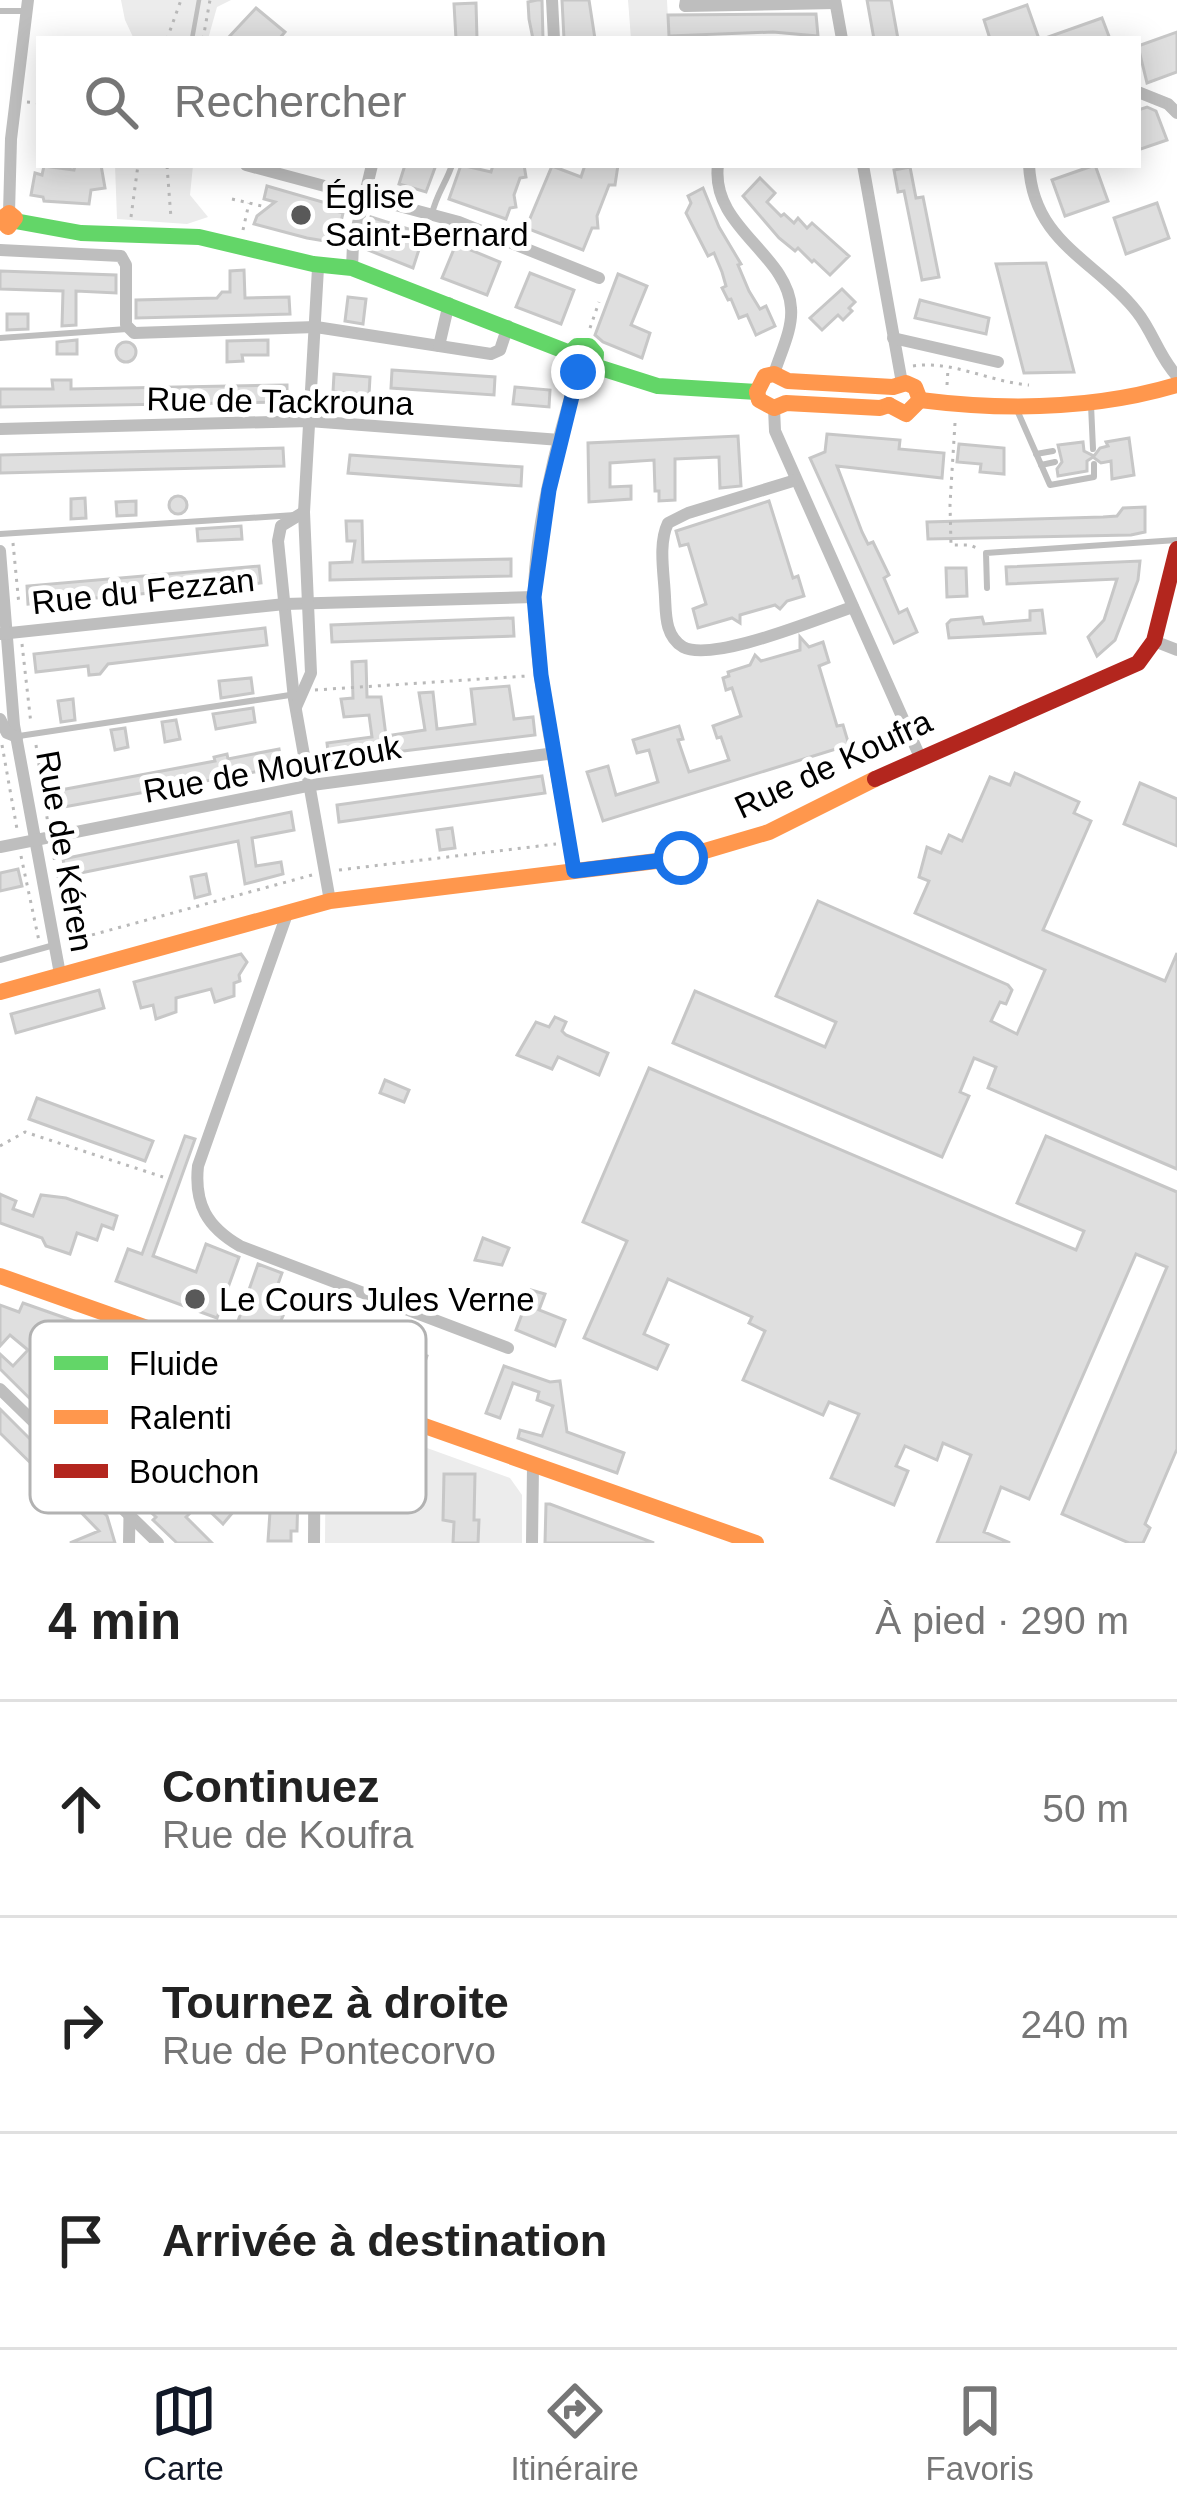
<!DOCTYPE html>
<html lang="fr">
<meta charset="utf-8">
<style>
body{margin:0;font-family:Arial,sans-serif;background:#f2f2f2;color:#222}
.stop{position:absolute;width:36px;height:36px;margin:-27px;border:9px solid #1a73e8;border-radius:50%;background:#fff}
.stop.end{background:#1a73e8;border-color:#fff;box-shadow:0 3px 12px #0008}
.list{margin:0;padding:0;list-style:none}
h2{display:flex;justify-content:space-between;align-items:center;height:156px;margin:0;padding:0 48px;font-size:51px}
h2 small{font-size:39px;font-weight:400;color:#767676}
.list li{display:grid;grid-template-columns:78px 1fr auto;gap:36px;align-items:center;box-sizing:border-box;height:216px;padding:0 48px;border-top:3px solid #e0e0e0}
.list b{display:block;font-size:45px;white-space:nowrap}
.list p{margin:0;font-size:39px;white-space:nowrap;color:#767676}
.list em{font-size:39px;font-style:normal;color:#767676}
.icon{flex:none;width:66px;height:66px;fill:none;stroke:currentColor;stroke-width:2;stroke-linecap:round;stroke-linejoin:round}
.map{position:relative;flex:none;width:1177px;height:1543px;overflow:hidden}
.search{position:absolute;background:#fff;box-shadow:0 6px 30px #0003;left:36px;right:36px;top:36px;height:132px;display:flex;align-items:center;gap:30px;box-sizing:border-box;padding:0 42px;border-radius:0px;color:#767676;font-size:45px}
.sheet{height:804px;background:#fff}
nav{display:flex;justify-content:space-around;align-items:center;box-sizing:border-box;height:168px;border-top:3px solid #e0e0e0;background:#fff;font-size:33px;color:#767676}
nav a{display:grid;justify-items:center;gap:6px}
nav .on{color:#111827}
.map>svg:first-child{display:block}
</style>
<div class="map">
<svg width="1177" height="1543" viewBox="0 0 1177 1543">
<rect width="100%" height="100%" fill="#fff"/>
<g fill="#ececec">
<polygon points="121,0 231,0 217,7 208,39 134,39 125,20"/>
<polygon points="628,0 667,0 669,39 631,39"/>
<polygon points="115,165 193,165 190,195 208,217 187,224 117,219"/>
<polygon points="344,1418 510,1478 522,1495 522,1543 325,1543 326,1430"/>
</g>
<g fill="none" stroke-linecap="round" stroke-linejoin="round">
<polyline stroke="#bfbfbf" stroke-width="4.5" points="192,39 199,0"/>
</g>
<g fill="#dfdfdf" stroke="#c7c7c7" stroke-width="3">
<polygon points="537,0 542,0 543,39 533,39 529,19 528,2"/>
<polygon points="562,0 589,0 595,39 564,39"/>
<polygon points="867,0 891,0 898,39 874,39"/>
<polygon points="476,3 477,39 456,39 454,4"/>
<polygon points="1027,5 1039,39 990,39 984,20"/>
<polygon points="256,8 285,32 279,39 227,39"/>
<polygon points="816,14 818,36 773,32 669,36 668,15"/>
<polygon points="1102,18 1110,39 1048,39 1048,37"/>
<polygon points="1177,32 1177,72 1147,83 1138,46"/>
<polygon points="1147,107 1156,111 1167,140 1138,150 1138,110"/>
<polygon points="101,165 105,188 91,190 89,204 44,201 43,197 31,195 35,173 42,175 44,166 74,170 75,166"/>
<polygon points="405,165 436,165 426,192 399,184"/>
<polygon points="461,165 491,172 493,165 524,165 526,177 520,178 514,195 516,207 510,208 506,219 449,199"/>
<polygon points="585,165 618,165 615,185 609,185 597,216 598,228 592,228 583,250 526,228 552,166 581,177"/>
<polygon points="1095,165 1108,201 1065,216 1052,180"/>
<polygon points="910,167 916,198 923,197 939,277 922,280 904,191 898,192 894,170"/>
<polygon points="760,178 775,193 767,202 781,216 784,214 794,223 798,218 807,228 812,223 849,256 830,275 814,260 812,262 798,248 795,251 779,238 743,196"/>
<polygon points="267,186 340,207 339,212 343,213 337,239 332,237 331,242 307,238 254,224 257,216 275,202 264,199"/>
<polygon points="703,188 719,227 741,264 738,265 749,291 760,309 766,306 775,326 756,335 747,315 739,318 731,299 728,300 722,288 726,286 722,272 714,253 708,256 686,213 691,203 688,196"/>
<polygon points="1157,203 1169,238 1126,254 1114,218"/>
<polygon points="371,217 424,234 413,268 368,250 366,238"/>
<polygon points="456,244 500,262 487,295 442,278"/>
<polygon points="1046,263 1074,372 1024,373 996,264"/>
<polygon points="244,270 245,298 289,297 290,314 136,318 136,300 217,298 222,292 230,292 230,271"/>
<polygon points="0,271 116,275 116,293 76,291 76,325 62,326 63,291 0,289"/>
<polygon points="530,273 574,290 561,324 516,307"/>
<polygon points="618,274 647,286 631,325 650,333 642,358 603,342 595,335"/>
<polygon points="842,289 855,302 849,308 852,311 843,320 838,315 822,330 810,318"/>
<polygon points="348,297 366,299 363,324 345,321"/>
<polygon points="920,300 989,318 986,334 915,318"/>
<polygon points="7,314 28,314 28,329 7,330"/>
<polygon points="77,340 77,354 57,354 57,342"/>
<polygon points="268,340 268,355 242,355 243,361 227,362 227,341"/>
<circle cx="126" cy="352" r="10"/>
<polygon points="392,370 495,377 494,395 391,388"/>
<polygon points="334,374 370,377 369,395 333,392"/>
<polygon points="52,380 71,380 71,389 287,385 287,402 0,407 0,389 53,389"/>
<polygon points="515,387 550,390 549,407 513,404"/>
<polygon points="827,434 900,440 899,449 944,453 942,478 837,466 862,532 868,544 873,542 889,575 884,578 899,613 907,609 917,632 894,643 810,458 825,452"/>
<polygon points="738,436 741,486 720,488 719,457 675,459 675,500 659,501 659,491 655,491 654,460 610,463 610,487 631,486 631,499 589,502 588,443"/>
<polygon points="1129,438 1134,475 1112,479 1111,461 1101,463 1093,457 1087,461 1087,471 1058,476 1057,469 1062,462 1058,445 1083,442 1084,451 1094,456 1100,448 1108,446 1106,442"/>
<polygon points="959,444 1004,448 1004,474 980,472 981,464 957,462"/>
<polygon points="283,448 284,466 0,473 0,455"/>
<polygon points="350,455 522,467 521,486 348,473"/>
<circle cx="178" cy="505" r="9"/>
<polygon points="85,498 86,518 71,519 71,499"/>
<polygon points="136,501 136,515 117,516 116,502"/>
<polygon points="769,501 793,578 798,576 804,596 787,601 780,609 775,605 740,615 740,623 732,618 698,628 693,609 706,604 688,544 680,546 676,531"/>
<polygon points="1145,507 1145,532 1131,535 928,539 927,522 1103,517 1117,516 1123,508"/>
<polygon points="346,521 362,521 363,562 511,559 511,576 330,580 330,563 352,562 355,541 347,541"/>
<polygon points="241,526 242,539 198,541 197,529"/>
<polygon points="1140,561 1138,580 1115,640 1097,656 1088,637 1104,620 1117,579 1007,584 1006,567"/>
<polygon points="259,566 261,583 28,604 27,586"/>
<polygon points="946,568 966,568 967,596 947,597"/>
<polygon points="1042,610 1045,633 949,638 947,624 951,620 982,617 984,624 1030,620 1030,611"/>
<polygon points="513,618 514,636 332,642 331,625"/>
<polygon points="265,628 267,645 108,664 100,674 89,675 88,666 36,672 34,654"/>
<polygon points="800,637 809,647 823,642 829,662 819,666 837,726 843,725 849,745 603,821 587,772 608,766 616,795 658,782 649,750 637,753 633,740 679,726 683,739 678,740 689,772 729,760 721,737 717,738 713,726 741,716 732,688 726,690 723,678 729,676 728,672 750,665 755,655 761,661 800,650"/>
<polygon points="366,661 367,697 381,697 386,736 425,730 419,693 433,692 437,729 475,724 471,689 509,686 514,719 533,717 535,735 329,760 327,743 372,737 369,715 344,717 341,699 353,698 352,662"/>
<polygon points="251,678 253,693 221,698 219,681"/>
<polygon points="73,699 75,720 61,722 58,701"/>
<polygon points="253,708 255,722 216,729 213,714"/>
<polygon points="176,720 180,739 165,742 162,722"/>
<polygon points="125,728 128,747 115,750 111,730"/>
<polygon points="279,749 282,767 53,809 50,792 215,761 214,757 227,754 228,759"/>
<polygon points="1015,773 1079,802 1074,813 1091,821 1043,930 1165,981 1177,953 1177,1169 988,1088 996,1067 974,1058 960,1092 969,1096 942,1157 673,1043 695,991 825,1047 836,1022 776,996 818,901 1008,985 1012,990 1006,1004 1000,1002 991,1021 1017,1034 1045,970 915,913 929,881 919,877 927,847 941,853 949,835 962,841 990,777 1010,785"/>
<polygon points="542,776 545,793 339,822 337,805"/>
<polygon points="1140,783 1177,799 1177,846 1124,824"/>
<polygon points="291,812 294,830 252,838 256,866 281,862 283,874 245,884 238,841 66,876 63,859"/>
<polygon points="452,828 455,848 440,850 437,830"/>
<polygon points="18,869 22,886 0,891 0,873"/>
<polygon points="206,874 210,894 195,898 191,877"/>
<polygon points="241,954 247,962 239,975 240,981 234,983 234,996 215,1002 211,989 176,998 176,1012 156,1019 153,1005 141,1008 134,982"/>
<polygon points="99,990 104,1008 16,1033 11,1014"/>
<polygon points="555,1017 566,1022 562,1031 566,1035 608,1053 599,1075 558,1057 552,1069 517,1055 536,1022 549,1027"/>
<polygon points="649,1068 1076,1250 1084,1231 1017,1203 1046,1136 1177,1192 1177,1449 1145,1524 1150,1528 1143,1543 1129,1543 1062,1514 1167,1267 1136,1254 1029,1499 1001,1487 984,1532 1010,1543 937,1543 971,1455 943,1443 937,1460 905,1446 896,1466 908,1471 894,1505 831,1478 859,1414 829,1402 823,1415 743,1380 765,1331 749,1323 752,1317 668,1279 644,1334 668,1345 657,1369 584,1338 627,1241 583,1222"/>
<polygon points="385,1080 409,1090 404,1102 380,1093"/>
<polygon points="37,1098 153,1141 145,1161 29,1119"/>
<polygon points="185,1136 195,1139 153,1256 196,1272 206,1244 239,1257 217,1318 116,1281 128,1249 142,1254"/>
<polygon points="0,1194 16,1201 13,1209 33,1216 41,1195 66,1198 117,1216 113,1229 102,1225 97,1240 77,1233 70,1254 46,1246 42,1238 0,1223"/>
<polygon points="483,1238 509,1248 502,1265 475,1260"/>
<polygon points="258,1264 282,1273 269,1309 283,1316 278,1327 308,1338 312,1326 360,1342 363,1333 427,1356 416,1388 328,1358 324,1368 284,1353 265,1347 269,1337 237,1324"/>
<polygon points="531,1290 545,1294 539,1310 565,1320 555,1346 516,1330"/>
<polygon points="23,1303 94,1328 86,1348 118,1348 118,1363 74,1348 64,1376 54,1366 38,1380 48,1389 45,1392 100,1445 96,1436 117,1456 115,1486 110,1473 107,1475 0,1369 0,1354 13,1366 28,1350 10,1335 0,1346 0,1305 19,1312"/>
<polygon points="155,1361 248,1394 251,1384 294,1400 300,1409 297,1531 291,1531 291,1541 268,1541 270,1512 276,1512 280,1487 281,1442 253,1440 261,1418 241,1411 239,1417 177,1395 177,1407 172,1407 164,1476 228,1480 227,1498 234,1495 239,1505 223,1524 201,1503 186,1517 212,1543 177,1543 153,1520 156,1517 144,1506 146,1377 158,1377 150,1374 150,1363"/>
<polygon points="504,1366 550,1382 560,1381 567,1432 624,1453 617,1473 518,1438 520,1430 542,1436 553,1406 537,1400 539,1392 513,1383 500,1418 486,1413"/>
<polygon points="0,1409 107,1516 115,1543 70,1543 99,1531 69,1500 63,1506 55,1497 58,1494 51,1483 0,1433"/>
<polygon points="444,1474 475,1474 474,1520 479,1520 478,1543 453,1543 454,1522 443,1520"/>
<polygon points="546,1504 550,1504 654,1543 545,1543"/>
</g>
<g fill="none" stroke-linecap="round" stroke-linejoin="round">
<g stroke="#b9b9b9" stroke-width="3" stroke-dasharray="3 6" stroke-linecap="butt">
<polyline points="167,39 181,0"/>
<polyline points="203,39 210,0"/>
<polyline points="27,102 39,103"/>
<polyline points="167,166 171,218"/>
<polyline points="232,199 266,207"/>
<polyline points="131,217 138,165"/>
<polyline points="243,230 249,203"/>
<polyline points="590,328 599,302"/>
<path d="M913,366C952,360 990,382 1029,385"/>
<polyline points="947,385 948,369"/>
<polyline points="955,423 950,504 951,545 970,545 979,549"/>
<polyline points="13,543 19,605"/>
<polyline points="22,644 31,724"/>
<polyline points="315,690 527,676"/>
<polyline points="2,745 17,829"/>
<polyline points="36,745 48,824"/>
<polyline points="52,848 71,939"/>
<polyline points="21,856 39,941"/>
<polyline points="339,870 556,844"/>
<polyline points="66,942 312,875"/>
<polyline points="0,1146 25,1132 163,1177"/>
</g>
<g stroke="#bebebe" stroke-width="6">
<polyline points="0,11 26,11"/>
<path d="M432,214C436,195 446,183 452,165"/>
<polyline points="0,338 127,329"/>
<polyline points="1091,405 1093,449"/>
<polyline points="1017,410 1050,485 1094,477 1094,464"/>
<polyline points="1036,454 1053,451"/>
<polyline points="1041,465 1055,462"/>
<polyline points="0,534 295,515"/>
<polyline points="987,588 986,553 1177,540"/>
<polyline points="19,736 290,695"/>
<polyline points="0,960 54,945"/>
</g>
<g stroke="#bebebe" stroke-width="12">
<polyline points="552,0 554,39"/>
<polyline points="686,0 685,6 835,3"/>
<polyline points="835,0 842,39"/>
<polyline points="1138,92 1168,104 1177,113"/>
<polyline points="246,165 459,222 599,278"/>
<path d="M718,165C710,227 788,254 791,308C793,329 780,354 774,374"/>
<polyline points="863,165 902,383"/>
<path d="M1029,165C1033,243 1096,260 1137,312C1153,332 1159,357 1177,376"/>
<polyline points="9,213 11,139 28,0"/>
<polyline points="0,250 121,256 126,265 126,325 134,333 316,327 491,354 500,350 508,326"/>
<polyline points="352,268 353,244 372,165"/>
<polyline points="893,338 998,362"/>
<polyline points="439,346 449,303"/>
<polyline points="774,408 775,431 920,757"/>
<polyline points="0,429 309,421 560,440"/>
<path d="M796,480L688,513L668,523C658,544 664,573 665,597C666,615 665,636 683,647C713,663 819,618 853,607"/>
<polyline points="304,512 281,526 278,541 294,699 330,901"/>
<polyline points="0,551 14,725 60,974"/>
<polyline points="0,634 285,604 534,597"/>
<polyline points="1154,641 1177,650"/>
<polyline points="296,707 311,673 304,512 318,268"/>
<polyline points="0,719 7,733 17,737"/>
<polyline points="0,847 312,785 555,753"/>
<path d="M574,871C560,784 537,695 534,607C532,538 557,438 578,372"/>
<path d="M287,914L198,1166C194,1204 207,1227 240,1246L508,1348"/>
<polyline points="0,1389 158,1543"/>
<polyline points="129,1543 133,1321"/>
<polyline points="314,1543 315,1387"/>
<polyline points="532,1543 533,1466"/>
</g>
<g stroke="#63d668" stroke-width="16">
<polyline points="15,221 81,233 199,237 313,264 352,268 570,353"/>
<polyline points="570,353 570,366 578,372 595,366 658,386 757,392"/>
<polyline points="570,353 577,346 589,346 596,354 595,366"/>
</g>
<g stroke="#ff974d" stroke-width="16">
<polyline points="0,220 9,213 15,218 8,227 1,220"/>
<polyline points="757,392 765,376 774,374 788,381 893,387 906,383 915,387 920,400"/>
<polyline points="757,392 759,400 774,408 786,403 880,408 889,405"/>
<path d="M920,400C1007,411 1093,410 1177,385"/>
<polyline points="889,405 906,414 920,400"/>
<polyline points="0,992 330,901 681,858 769,832 875,779"/>
<polyline points="0,1276 756,1543"/>
</g>
<polyline stroke="#b3261e" stroke-width="16" points="875,779 1138,663 1154,641 1177,549"/>
</g>
<g fill="none" stroke-linecap="round" stroke-linejoin="round">
<polyline stroke="#1a73e8" stroke-width="15" points="578,372 549,490 534,597 541,675 574,871 681,858"/>
</g>
<g fill="#595959" stroke="#fff" stroke-width="4.5">
<circle cx="301" cy="215" r="12"/>
<circle cx="195" cy="1299" r="12"/>
</g>
<g text-anchor="middle" dominant-baseline="central" stroke-width="10" stroke-linejoin="round" paint-order="stroke">
<g font-size="33" fill="#000" stroke="#fff" text-anchor="start">
<text x="325" y="196">Église<tspan x="325" dy="38">Saint-Bernard</tspan></text>
<text x="219" y="1299">Le Cours Jules Verne</text>
</g>
<g font-size="33" fill="#000" stroke="#fff">
<text transform="translate(280 401) rotate(1)">Rue de Tackrouna</text>
<text transform="translate(143 591) rotate(-6)">Rue du Fezzan</text>
<text transform="translate(833 764) rotate(-25)">Rue de Koufra</text>
<text transform="translate(272 769) rotate(-10)">Rue de Mourzouk</text>
<text transform="translate(65 851) rotate(80)">Rue de Kéren</text>
</g>
</g>
<rect x="30" y="1321" width="396" height="192" rx="18" fill="#fff" stroke="#b2b2b2" stroke-width="3"/>
<rect x="54" y="1356" width="54" height="14" fill="#63d668"/>
<rect x="54" y="1410" width="54" height="14" fill="#ff974d"/>
<rect x="54" y="1464" width="54" height="14" fill="#b3261e"/>
<g font-size="33" fill="#000">
<text x="129" y="1375">Fluide</text>
<text x="129" y="1429">Ralenti</text>
<text x="129" y="1483">Bouchon</text>
</g>
</svg>
<div class="stop" style="left:681px;top:858px"></div>
<div class="stop end" style="left:578px;top:372px"></div>
<div class="search"><svg class="icon" aria-label="search" viewBox="0 0 24 24"><circle cx="10" cy="10" r="6"/><path d="M15 15l6 6"/></svg>Rechercher</div>
</div>
<section class="sheet">
<h2>4 min<small>À pied · 290 m</small></h2>
<ul class="list">
<li><svg class="icon" aria-label="ahead" viewBox="0 0 24 24"><path d="M12 20V5M6 11l6-6 6 6"/></svg><div><b>Continuez</b><p>Rue de Koufra</p></div><em>50 m</em></li>
<li><svg class="icon" aria-label="right" viewBox="0 0 24 24"><path d="M7 20v-9h11M14 6l5 5-5 5"/></svg><div><b>Tournez à droite</b><p>Rue de Pontecorvo</p></div><em>240 m</em></li>
<li><svg class="icon" aria-label="arrive" viewBox="0 0 24 24"><path d="M6 21V4h12l-3 4 3 4H6"/></svg><div><b>Arrivée à destination</b></div></li>
</ul>
</section>
<nav>
<a class="on"><svg class="icon" aria-label="map" viewBox="0 0 24 24"><path d="M3 6l6-2 6 2 6-2v14l-6 2-6-2-6 2zM9 4v14M15 6v14"/></svg>Carte</a>
<a><svg class="icon" aria-label="directions" viewBox="0 0 24 24"><path d="M12 3l9 9-9 9-9-9zM9 14v-3h6M13 9l2 2-2 2"/></svg>Itinéraire</a>
<a><svg class="icon" aria-label="saved" viewBox="0 0 24 24"><path d="M7 4h10v16l-5-4-5 4z"/></svg>Favoris</a>
</nav>
